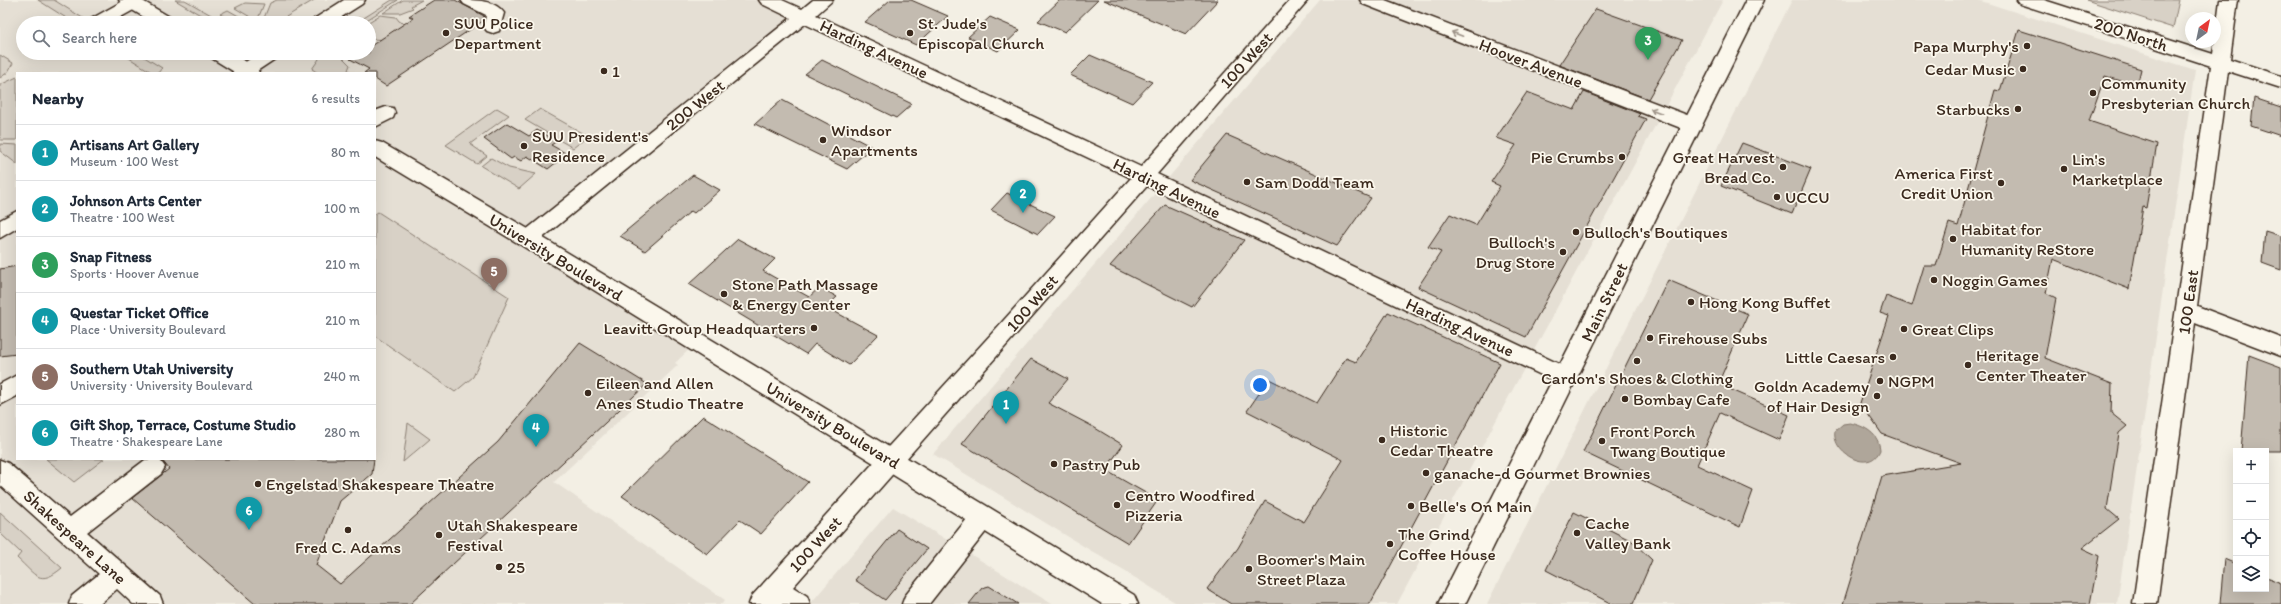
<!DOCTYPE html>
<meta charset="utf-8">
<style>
body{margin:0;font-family:Itim,sans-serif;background:#f6f6f7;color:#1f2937}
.controls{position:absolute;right:12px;bottom:12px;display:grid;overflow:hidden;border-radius:0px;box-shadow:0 4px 16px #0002}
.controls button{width:36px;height:36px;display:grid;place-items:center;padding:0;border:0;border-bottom:1px solid #e0e1e3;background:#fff;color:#1f2937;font:20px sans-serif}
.compass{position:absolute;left:2185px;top:12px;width:36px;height:36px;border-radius:50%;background:#fff;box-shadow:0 4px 16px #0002;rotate:33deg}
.you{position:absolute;left:1260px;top:385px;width:14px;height:14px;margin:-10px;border:3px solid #fff;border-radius:50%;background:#1a73e8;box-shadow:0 0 0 6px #1a73e833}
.badge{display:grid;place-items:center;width:26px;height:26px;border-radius:50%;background:#0f766e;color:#fff;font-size:13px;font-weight:700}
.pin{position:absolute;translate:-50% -33px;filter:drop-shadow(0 1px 2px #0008)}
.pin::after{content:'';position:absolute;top:21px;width:14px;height:12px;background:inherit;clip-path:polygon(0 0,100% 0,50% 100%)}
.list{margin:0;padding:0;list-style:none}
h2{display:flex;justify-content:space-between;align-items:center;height:52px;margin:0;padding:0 16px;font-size:17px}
h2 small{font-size:13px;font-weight:400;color:#747a83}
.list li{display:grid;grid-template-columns:26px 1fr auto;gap:12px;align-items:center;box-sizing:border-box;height:56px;padding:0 16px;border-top:1px solid #e0e1e3}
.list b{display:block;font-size:15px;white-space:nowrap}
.list p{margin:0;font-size:13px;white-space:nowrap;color:#747a83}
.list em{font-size:13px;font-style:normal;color:#747a83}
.icon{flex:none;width:22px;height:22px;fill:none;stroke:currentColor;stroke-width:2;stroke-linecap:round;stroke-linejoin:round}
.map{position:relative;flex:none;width:2281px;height:604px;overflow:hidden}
.search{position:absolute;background:#fff;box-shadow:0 4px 16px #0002;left:16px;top:16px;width:360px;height:44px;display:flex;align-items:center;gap:10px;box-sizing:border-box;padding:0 14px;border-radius:22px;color:#747a83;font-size:15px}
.panel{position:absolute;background:#fff;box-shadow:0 4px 16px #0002;left:16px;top:72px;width:360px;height:388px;border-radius:0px}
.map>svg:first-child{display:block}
</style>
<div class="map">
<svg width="2281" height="604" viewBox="0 0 2281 604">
<rect width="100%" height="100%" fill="#f3efe4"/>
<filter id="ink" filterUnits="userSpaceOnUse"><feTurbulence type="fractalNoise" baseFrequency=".025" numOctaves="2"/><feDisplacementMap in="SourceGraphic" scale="8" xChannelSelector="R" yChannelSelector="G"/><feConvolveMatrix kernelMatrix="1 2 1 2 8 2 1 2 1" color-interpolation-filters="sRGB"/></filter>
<g filter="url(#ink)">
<g fill="#e5dfd4" fill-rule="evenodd">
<path d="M0,0H768L804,17L528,239L697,342L675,363L678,365L554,482L725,600L722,604H0ZM23,23H369V53H23ZM17,73H375V459H17Z"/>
<polygon points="1320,0 1723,0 1397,604 1178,604 933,454"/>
<polygon points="1792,0 1978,0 2195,70 2117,604 1487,604"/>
<polygon points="893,507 1052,604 810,604"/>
</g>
<g fill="#d8d1c6" stroke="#8a7e72">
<polygon points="38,0 54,0 89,22 74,23"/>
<polygon points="175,0 185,0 225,23 214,23"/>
<polygon points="277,0 314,0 276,23 262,23 270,3"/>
<polygon points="392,0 398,0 362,23 356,23"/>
<polygon points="403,0 422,0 411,6 413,8 400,13 383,13"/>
<polygon points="2086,0 2179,0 2173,28"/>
<polygon points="245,3 264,4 257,21 235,8"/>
<polygon points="228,10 251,23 235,23 220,14"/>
<polygon points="380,15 396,17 399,21 436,42 369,39 369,23 367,23"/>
<polygon points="121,53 138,53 162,68 158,73 153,73"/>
<polygon points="320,53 348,53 343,58 350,65 348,70 351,72 318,73 312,69 319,59 317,55"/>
<polygon points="0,55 13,63 8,72 0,78"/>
<polygon points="17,77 17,140 0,140 0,85"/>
<polygon points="497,108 509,115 470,144 487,156 477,164 446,145"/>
<polygon points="540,109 588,136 573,148 525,120"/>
<polygon points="0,144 17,145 17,164 0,151"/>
<polygon points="491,158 509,168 536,174 519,189 481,166"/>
<polygon points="378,212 509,297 473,377 455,392 375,336 375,214"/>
<polygon points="408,423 430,439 403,462"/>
<polygon points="46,459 104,459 74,482"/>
<path d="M0,512L62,568C39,587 36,575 17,558L21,553L0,533Z"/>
</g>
<path fill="#afa69a" stroke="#817468" d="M1850,423C1865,426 1879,434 1880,450C1870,475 1831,453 1835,431L1843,424Z"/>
<g fill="#c3bbb0" stroke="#3b2a1e">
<polygon points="434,0 455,0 484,16 483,21 386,86 375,79 375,73 364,73 369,69 350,59 359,53 369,53 369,47 413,18 409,16"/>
<polygon points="890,0 911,0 948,16 916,45 865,22"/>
<polygon points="1060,0 1098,0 1065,32 1038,21"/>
<polygon points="1104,0 1218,0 1186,34"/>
<polygon points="1596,9 1682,40 1648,99 1559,65"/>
<polygon points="990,17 1020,30 998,51 968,37"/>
<polygon points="2019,30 2141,69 2137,86 2105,76 2089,121 2157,144 2146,208 2143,207 2129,289 2053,259 2046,293 2056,298 2045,358 2112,384 2111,413 2127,426 2119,433 2107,509 2119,519 2082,548 2099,556 2090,604 1843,604 1882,476 1961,463 1882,434 1860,403 1889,316 1880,313 1886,296 1912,306 1924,266 1936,266 1949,223 1958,226 1995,90 2000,91"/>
<polygon points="1090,55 1152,82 1132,103 1070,75"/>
<polygon points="822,60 912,104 896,118 805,74"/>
<polygon points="1527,92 1574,110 1584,92 1640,114 1638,116 1646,119 1526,337 1418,287 1441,252 1428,247 1450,214 1476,225 1500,186 1491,182 1516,145 1496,138"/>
<polygon points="2254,98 2281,107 2281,136 2251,126"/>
<polygon points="782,100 872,147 847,169 755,124"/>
<polygon points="507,123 529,136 537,130 557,141 551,145 567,154 548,169 527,156 521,161 514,157 511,159 484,139"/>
<polygon points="1227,135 1371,198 1337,246 1190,180"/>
<polygon points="1742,143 1811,169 1792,214 1721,186"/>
<polygon points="693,175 720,190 694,213 691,211 645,251 620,236"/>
<polygon points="1007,193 1055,216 1038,234 991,210"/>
<polygon points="1165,205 1244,240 1192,307 1110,266"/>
<polygon points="2265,231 2281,236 2281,270 2262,263"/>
<polygon points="738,239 775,259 763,271 809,297 820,287 837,297 826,307 878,335 849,365 815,344 806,354 689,284"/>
<polygon points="17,266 17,354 0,356 0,269"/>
<polygon points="1668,280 1748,314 1718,384 1789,415 1779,440 1720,413 1697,465 1753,491 1740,527 1583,452"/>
<polygon points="1388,312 1500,363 1370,604 1231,604 1207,589 1238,548 1265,501 1304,522 1343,460 1247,411 1269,379 1317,403 1346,358 1356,362"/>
<polygon points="580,343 647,384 410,604 255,604 132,498 169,469 161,459 374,459 372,474 340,501 316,565 340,584 498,442"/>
<polygon points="2249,355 2281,367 2281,451 2241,451"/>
<polygon points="1031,359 1068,379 1048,403 1090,425 1123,445 1105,470 1158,500 1128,543 962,444"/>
<polygon points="703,416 808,482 761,534 740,520 707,554 622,496"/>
<polygon points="1574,512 1632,541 1652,560 1633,604 1612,604 1546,570"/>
<polygon points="897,529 927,549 885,600 855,580"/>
<polygon points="2224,559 2236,564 2236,589 2266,589 2266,577 2281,583 2281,604 2220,604"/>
<polygon points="989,586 1018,604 969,604 982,588"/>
</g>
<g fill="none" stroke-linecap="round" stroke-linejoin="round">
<g stroke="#3b2a1e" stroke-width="3">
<g id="minor">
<polygon points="125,0 140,0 142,3 139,7 110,23 88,23 91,19"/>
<polygon points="344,0 365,0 362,4 332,23 311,23 314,19"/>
<path d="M461,0C476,0 495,0 504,13L499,31L493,33L487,31L484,27L486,15L464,4Z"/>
<polygon points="759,0 782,0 802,9 813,0 833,0 816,15 1141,167 1290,0 1308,0 1157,174 1574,371 1577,377 1574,383 1566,386 1558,383 1147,186 793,587 807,596 810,604 749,604 752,596 995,330 1131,178 805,24 535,244 528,247 521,244 518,239 521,234 791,18 762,4"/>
<polygon points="1360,0 1385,0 1700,120 1702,125 1700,130 1693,132 1686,130 1363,4"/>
<polygon points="2017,0 2044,0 2213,54 2220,0 2238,0 2230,59 2281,76 2281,88 2228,71 2197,306 2281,338 2281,356 2195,323 2157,604 2133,604 2211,66 2020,4"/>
<polygon points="259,53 281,53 278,57 254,73 232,73 235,69"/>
<polygon points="386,107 393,108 395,113 393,118 375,127 375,111"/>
<polygon points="17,211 17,228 0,238 0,220"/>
<polygon points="17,375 17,396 0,405 0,384"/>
<polygon points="159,459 165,467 161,474 87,532 160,596 163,604 133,604 117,589 100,604 69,604 72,596 99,574 0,485 0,460 8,463 70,517 145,460"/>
<polygon points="983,506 991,509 995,517 991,525 929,604 902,604 905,596 975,509"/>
</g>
</g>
<g stroke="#3b2a1e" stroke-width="3">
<g id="major">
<polygon points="119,0 141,0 173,19 176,23 154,23 122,4"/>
<polygon points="1746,0 1764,0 1465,604 1438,604"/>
<polygon points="208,53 231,53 257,68 259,73 236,73 210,57"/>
<polygon points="375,141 382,143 535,233 1134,595 1138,604 1102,604 521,245 375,157"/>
</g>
</g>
<use href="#minor" fill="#fbf7ec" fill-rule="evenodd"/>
<use href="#major" fill="#fbf7ec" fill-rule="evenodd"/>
</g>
<defs><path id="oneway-shaft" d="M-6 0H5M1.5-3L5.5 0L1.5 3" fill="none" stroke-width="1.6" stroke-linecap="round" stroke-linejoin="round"/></defs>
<g stroke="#9b9085">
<use href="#oneway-shaft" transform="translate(1457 34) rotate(-159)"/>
<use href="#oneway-shaft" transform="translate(1656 111) rotate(-159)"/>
</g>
</g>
<g fill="#3b2a1e" stroke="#fbf7ec" stroke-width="1.5">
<circle cx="446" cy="33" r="4"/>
<circle cx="910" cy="33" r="4"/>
<circle cx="2027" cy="46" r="4"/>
<circle cx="2023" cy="69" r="4"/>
<circle cx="604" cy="71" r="4"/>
<circle cx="2093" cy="93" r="4"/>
<circle cx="2018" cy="109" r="4"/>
<circle cx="823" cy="140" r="4"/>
<circle cx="524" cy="146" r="4"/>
<circle cx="1622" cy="157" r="4"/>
<circle cx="1783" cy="167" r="4"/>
<circle cx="2064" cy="169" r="4"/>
<circle cx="1247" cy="182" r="4"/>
<circle cx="2001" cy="183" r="4"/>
<circle cx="1777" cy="197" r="4"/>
<circle cx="1576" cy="232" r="4"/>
<circle cx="1953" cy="239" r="4"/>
<circle cx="1563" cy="252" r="4"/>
<circle cx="1934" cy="280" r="4"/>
<circle cx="724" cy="294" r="4"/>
<circle cx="1691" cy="302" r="4"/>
<circle cx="814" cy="328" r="4"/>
<circle cx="1904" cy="329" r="4"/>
<circle cx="1650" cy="338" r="4"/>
<circle cx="1893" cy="357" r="4"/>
<circle cx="1637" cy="361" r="4"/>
<circle cx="1968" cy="365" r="4"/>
<circle cx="1880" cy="381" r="4"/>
<circle cx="588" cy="393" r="4"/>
<circle cx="1877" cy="396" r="4"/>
<circle cx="1625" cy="399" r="4"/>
<circle cx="1382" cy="440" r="4"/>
<circle cx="1602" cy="441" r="4"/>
<circle cx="1054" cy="464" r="4"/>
<circle cx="1426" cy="473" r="4"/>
<circle cx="258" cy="484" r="4"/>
<circle cx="1117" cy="505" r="4"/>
<circle cx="1411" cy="506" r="4"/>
<circle cx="348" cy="530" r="4"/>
<circle cx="1577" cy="533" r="4"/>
<circle cx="439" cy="535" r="4"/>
<circle cx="1390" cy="544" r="4"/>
<circle cx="499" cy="567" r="4"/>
<circle cx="1249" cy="569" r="4"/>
</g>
<g text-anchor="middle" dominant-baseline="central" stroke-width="3.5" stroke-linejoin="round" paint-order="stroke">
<g font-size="17" fill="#3b2a1e" stroke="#fbf7ec" text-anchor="start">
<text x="454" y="23">SUU Police<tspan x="454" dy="20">Department</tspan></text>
<text x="918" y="23">St. Jude's<tspan x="918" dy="20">Episcopal Church</tspan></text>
<text x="2019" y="46" text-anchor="end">Papa Murphy's</text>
<text x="2015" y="69" text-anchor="end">Cedar Music</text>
<text x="612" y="71">1</text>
<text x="2101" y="83">Community<tspan x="2101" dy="20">Presbyterian Church</tspan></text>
<text x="2010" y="109" text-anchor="end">Starbucks</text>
<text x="831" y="130">Windsor<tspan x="831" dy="20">Apartments</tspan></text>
<text x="532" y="136">SUU President's<tspan x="532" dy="20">Residence</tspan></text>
<text x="1614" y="157" text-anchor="end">Pie Crumbs</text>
<text x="1775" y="157" text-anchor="end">Great Harvest<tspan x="1775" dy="20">Bread Co.</tspan></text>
<text x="2072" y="159">Lin's<tspan x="2072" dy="20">Marketplace</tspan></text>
<text x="1993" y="173" text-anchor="end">America First<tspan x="1993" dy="20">Credit Union</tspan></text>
<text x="1255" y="182">Sam Dodd Team</text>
<text x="1785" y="197">UCCU</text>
<text x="1961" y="229">Habitat for<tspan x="1961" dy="20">Humanity ReStore</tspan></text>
<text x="1584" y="232">Bulloch's Boutiques</text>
<text x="1555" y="242" text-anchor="end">Bulloch's<tspan x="1555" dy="20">Drug Store</tspan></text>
<text x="1942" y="280">Noggin Games</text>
<text x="732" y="284">Stone Path Massage<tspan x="732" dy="20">&amp; Energy Center</tspan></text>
<text x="1699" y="302">Hong Kong Buffet</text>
<text x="806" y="328" text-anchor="end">Leavitt Group Headquarters</text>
<text x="1912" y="329">Great Clips</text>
<text x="1658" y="338">Firehouse Subs</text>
<text x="1976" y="355">Heritage<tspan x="1976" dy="20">Center Theater</tspan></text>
<text x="1885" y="357" text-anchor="end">Little Caesars</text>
<text x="1637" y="378" text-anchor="middle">Cardon's Shoes &amp; Clothing</text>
<text x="1888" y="381">NGPM</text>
<text x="596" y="383">Eileen and Allen<tspan x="596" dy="20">Anes Studio Theatre</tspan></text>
<text x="1869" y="386" text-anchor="end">Goldn Academy<tspan x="1869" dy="20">of Hair Design</tspan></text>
<text x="1633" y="399">Bombay Cafe</text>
<text x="1390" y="430">Historic<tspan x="1390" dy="20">Cedar Theatre</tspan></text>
<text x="1610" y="431">Front Porch<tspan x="1610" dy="20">Twang Boutique</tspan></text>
<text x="1062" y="464">Pastry Pub</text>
<text x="1434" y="473">ganache-d Gourmet Brownies</text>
<text x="266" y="484">Engelstad Shakespeare Theatre</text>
<text x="1125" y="495">Centro Woodfired<tspan x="1125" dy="20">Pizzeria</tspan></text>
<text x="1419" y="506">Belle's On Main</text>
<text x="1585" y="523">Cache<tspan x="1585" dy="20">Valley Bank</tspan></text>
<text x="447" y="525">Utah Shakespeare<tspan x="447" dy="20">Festival</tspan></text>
<text x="1398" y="534">The Grind<tspan x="1398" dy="20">Coffee House</tspan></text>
<text x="348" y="547" text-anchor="middle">Fred C. Adams</text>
<text x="1257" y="559">Boomer's Main<tspan x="1257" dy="20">Street Plaza</tspan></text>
<text x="507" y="567">25</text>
</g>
<g font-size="17" fill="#3b2a1e" stroke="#fbf7ec">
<text transform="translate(2131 34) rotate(18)">200 North</text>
<text transform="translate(874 49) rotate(25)">Harding Avenue</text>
<text transform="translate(1246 60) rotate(-48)">100 West</text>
<text transform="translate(1531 63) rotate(21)">Hoover Avenue</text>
<text transform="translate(695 105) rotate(-39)">200 West</text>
<text transform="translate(1167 188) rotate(26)">Harding Avenue</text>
<text transform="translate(556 257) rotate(31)">University Boulevard</text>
<text transform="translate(1604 302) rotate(-64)">Main Street</text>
<text transform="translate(2188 302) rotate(-82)">100 East</text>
<text transform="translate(1032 303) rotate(-49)">100 West</text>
<text transform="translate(1460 327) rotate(25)">Harding Avenue</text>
<text transform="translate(833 425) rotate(31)">University Boulevard</text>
<text transform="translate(75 537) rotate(42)">Shakespeare Lane</text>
<text transform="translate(815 544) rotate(-48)">100 West</text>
</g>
</g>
</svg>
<div class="controls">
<button>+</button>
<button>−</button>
<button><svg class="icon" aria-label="locate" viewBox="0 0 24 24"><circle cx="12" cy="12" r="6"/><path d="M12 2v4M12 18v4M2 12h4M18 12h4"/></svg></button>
<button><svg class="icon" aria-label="layers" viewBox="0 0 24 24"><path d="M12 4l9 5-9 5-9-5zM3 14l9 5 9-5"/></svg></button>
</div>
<svg class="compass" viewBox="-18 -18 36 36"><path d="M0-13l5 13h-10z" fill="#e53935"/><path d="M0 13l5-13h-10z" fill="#747a83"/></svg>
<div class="you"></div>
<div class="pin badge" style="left:1006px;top:424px;background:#0f9aa8">1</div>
<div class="pin badge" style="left:1023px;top:213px;background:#0f9aa8">2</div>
<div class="pin badge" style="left:1648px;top:60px;background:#2e9e5b">3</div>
<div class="pin badge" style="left:536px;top:447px;background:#0f9aa8">4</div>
<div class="pin badge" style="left:494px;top:291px;background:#8d6e63">5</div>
<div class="pin badge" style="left:249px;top:530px;background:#0f9aa8">6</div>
<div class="search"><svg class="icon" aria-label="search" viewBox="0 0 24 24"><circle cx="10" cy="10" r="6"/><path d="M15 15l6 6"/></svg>Search here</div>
<section class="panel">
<h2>Nearby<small>6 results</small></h2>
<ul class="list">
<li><span class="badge" style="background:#0f9aa8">1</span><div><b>Artisans Art Gallery</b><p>Museum · 100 West</p></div><em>80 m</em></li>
<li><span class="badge" style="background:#0f9aa8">2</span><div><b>Johnson Arts Center</b><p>Theatre · 100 West</p></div><em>100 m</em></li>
<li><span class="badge" style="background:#2e9e5b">3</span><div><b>Snap Fitness</b><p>Sports · Hoover Avenue</p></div><em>210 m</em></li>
<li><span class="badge" style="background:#0f9aa8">4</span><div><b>Questar Ticket Office</b><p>Place · University Boulevard</p></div><em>210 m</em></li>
<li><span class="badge" style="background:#8d6e63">5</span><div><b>Southern Utah University</b><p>University · University Boulevard</p></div><em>240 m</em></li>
<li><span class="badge" style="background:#0f9aa8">6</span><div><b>Gift Shop, Terrace, Costume Studio</b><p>Theatre · Shakespeare Lane</p></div><em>280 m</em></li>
</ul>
</section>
</div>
